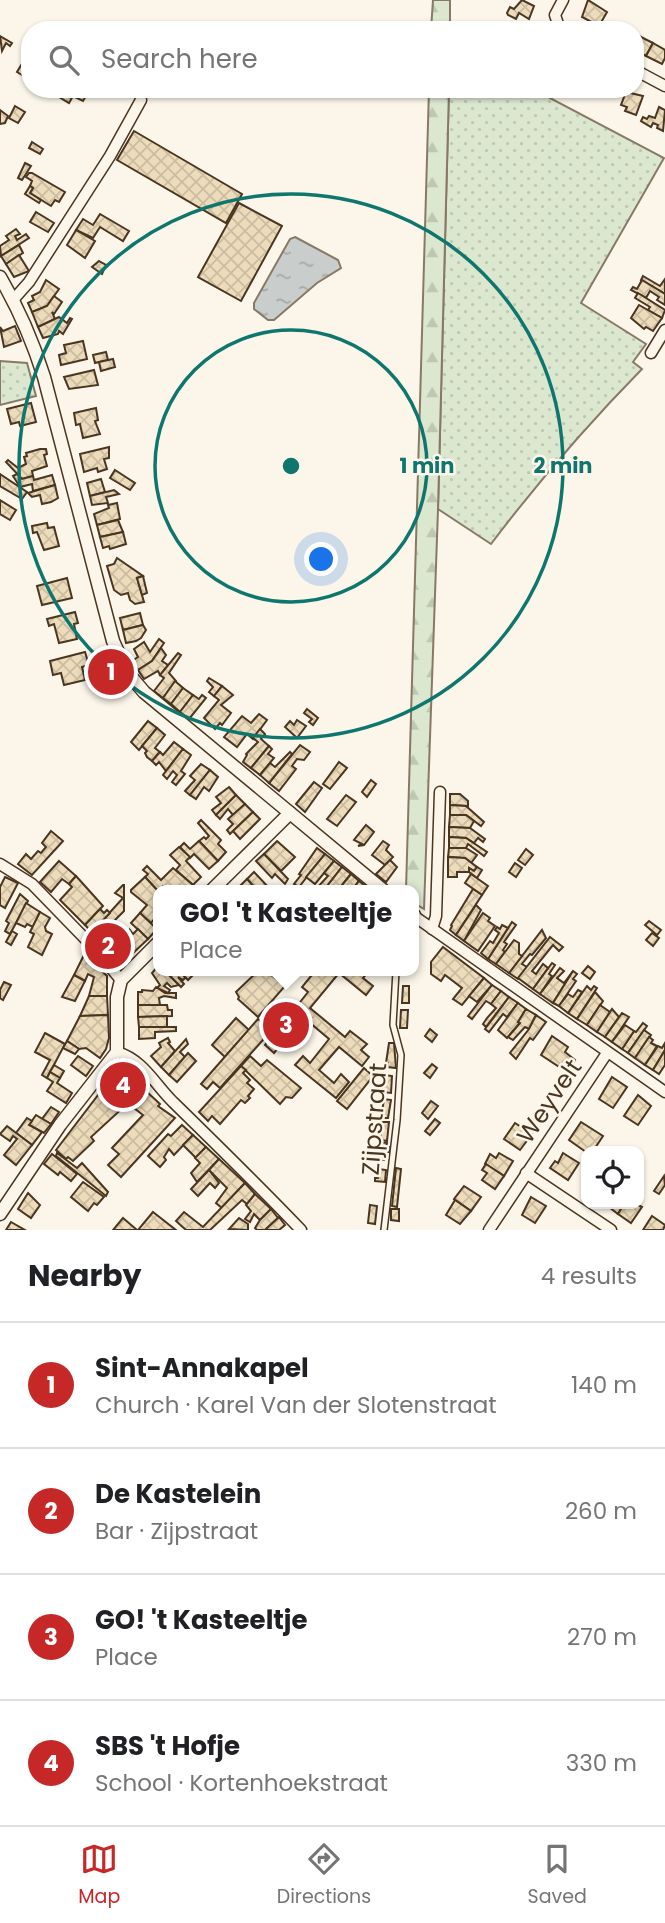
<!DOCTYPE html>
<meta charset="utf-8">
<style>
body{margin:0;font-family:Poppins,sans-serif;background:#f6f6f6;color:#202124}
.controls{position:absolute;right:21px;bottom:21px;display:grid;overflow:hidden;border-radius:14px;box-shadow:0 2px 5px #0004}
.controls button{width:63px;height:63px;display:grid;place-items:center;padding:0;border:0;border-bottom:2px solid #e0e0e0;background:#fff;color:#202124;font:35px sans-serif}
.you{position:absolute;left:322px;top:560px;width:24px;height:24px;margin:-18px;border:5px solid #fff;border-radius:50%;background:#1a73e8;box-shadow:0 0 0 10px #1a73e833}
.badge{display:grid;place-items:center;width:46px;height:46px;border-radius:50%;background:#c62828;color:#fff;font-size:23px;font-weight:700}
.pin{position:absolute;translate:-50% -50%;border:4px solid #fff;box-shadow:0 2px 7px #0006}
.popup{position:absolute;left:153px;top:885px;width:266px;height:91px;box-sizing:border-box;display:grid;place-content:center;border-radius:14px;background:#fff;filter:drop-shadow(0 2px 5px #0005);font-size:23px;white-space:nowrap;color:#757577}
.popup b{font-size:26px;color:#202124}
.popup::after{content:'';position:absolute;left:50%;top:100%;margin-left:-14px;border:14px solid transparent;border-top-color:#fff}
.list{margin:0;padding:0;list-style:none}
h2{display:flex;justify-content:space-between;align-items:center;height:91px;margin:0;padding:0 28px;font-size:30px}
h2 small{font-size:23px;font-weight:400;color:#757577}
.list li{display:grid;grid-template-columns:46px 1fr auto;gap:21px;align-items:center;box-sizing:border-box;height:126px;padding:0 28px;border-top:2px solid #e0e0e0}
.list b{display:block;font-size:26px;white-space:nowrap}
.list p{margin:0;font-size:23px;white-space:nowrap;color:#757577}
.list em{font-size:23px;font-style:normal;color:#757577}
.icon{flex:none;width:38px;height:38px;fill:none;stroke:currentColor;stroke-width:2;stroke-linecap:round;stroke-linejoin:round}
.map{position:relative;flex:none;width:665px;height:1230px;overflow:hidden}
.search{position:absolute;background:#fff;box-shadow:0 2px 5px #0004;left:21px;right:21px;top:21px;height:77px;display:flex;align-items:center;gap:18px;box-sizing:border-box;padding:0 24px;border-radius:28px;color:#757577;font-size:26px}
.sheet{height:595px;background:#fff}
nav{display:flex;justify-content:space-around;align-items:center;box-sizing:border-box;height:98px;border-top:2px solid #e0e0e0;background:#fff;font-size:19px;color:#757577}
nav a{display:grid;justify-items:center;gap:4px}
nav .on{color:#c62828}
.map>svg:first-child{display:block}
</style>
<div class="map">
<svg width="665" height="1230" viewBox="0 0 665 1230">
<defs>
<pattern id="grass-dots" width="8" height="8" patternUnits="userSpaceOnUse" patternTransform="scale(1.75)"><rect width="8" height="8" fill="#dce7d0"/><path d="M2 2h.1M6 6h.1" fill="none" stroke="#bec7b2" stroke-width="1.8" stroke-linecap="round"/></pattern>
<pattern id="forest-firs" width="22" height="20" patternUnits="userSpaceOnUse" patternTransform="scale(1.75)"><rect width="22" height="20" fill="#dce7d0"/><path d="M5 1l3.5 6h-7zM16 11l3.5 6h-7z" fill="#bec7b2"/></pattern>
<pattern id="water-ripples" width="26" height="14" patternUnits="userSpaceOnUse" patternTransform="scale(1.75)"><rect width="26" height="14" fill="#c9cecd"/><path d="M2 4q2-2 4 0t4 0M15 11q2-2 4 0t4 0" fill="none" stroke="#a5a8a6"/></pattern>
<pattern id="building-cross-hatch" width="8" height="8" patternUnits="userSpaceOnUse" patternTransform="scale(1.75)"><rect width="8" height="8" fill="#ecdcbc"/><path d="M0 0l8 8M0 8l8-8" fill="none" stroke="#ccbda1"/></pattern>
</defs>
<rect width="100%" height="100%" fill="#fbf6e9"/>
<g fill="url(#grass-dots)" stroke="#887966" stroke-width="2">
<path d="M449,89H533L664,158L581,303L646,344L633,362L642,369C587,425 538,482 491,544L438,509Z"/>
<polygon points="0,361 27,363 36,396 0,405"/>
</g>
<g fill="url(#forest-firs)" stroke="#887966" stroke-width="2">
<polygon points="433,0 450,0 450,30 431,30"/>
<polygon points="429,89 449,89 438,509 424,909 414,903 414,890 406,890"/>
</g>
<polygon fill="url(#water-ripples)" stroke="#887966" stroke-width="2" points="295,237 338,260 341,268 317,283 274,320 268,320 254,309 254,303 290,239"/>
<g fill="url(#building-cross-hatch)" stroke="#4a3520" stroke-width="2">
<polygon points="522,0 534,6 529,19 519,13 516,19 508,15 507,13 510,7 514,9"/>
<polygon points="588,0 607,12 599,26 582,17"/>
<polygon points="637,35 653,43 646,56 635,50"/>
<polygon points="0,36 12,43 10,46 6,43 2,51"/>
<polygon points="653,43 665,50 665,58 662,64 646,56"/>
<polygon points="29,52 30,53 30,80 17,72"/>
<polygon points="46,89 90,89 83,101 73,96 69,103"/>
<polygon points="626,92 643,96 636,115 625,111 627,107 621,105"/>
<polygon points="15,106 25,112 18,123 9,118"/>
<polygon points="659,107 665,110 663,131 657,128 658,125 653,123 651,127 641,121 643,117 647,119 649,116 655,118"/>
<polygon points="0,110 8,116 5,123 0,124"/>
<polygon points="134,131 242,194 226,223 117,160"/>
<polygon points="32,142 43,149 40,154 29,148"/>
<polygon points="25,163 31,166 22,180 18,178"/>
<polygon points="29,173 32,173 65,192 59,202 55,200 51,206 30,193 33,188 30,186 32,181 26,177"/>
<polygon points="30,186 33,188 30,193 41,200 39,203 25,194"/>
<polygon points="239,203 282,226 241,301 198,277"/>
<polygon points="36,212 54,223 48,232 30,222"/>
<polygon points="100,214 129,231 123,241 100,227 93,238 76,230 83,219 93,225"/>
<polygon points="16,229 20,234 15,236 17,240 26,234 29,238 1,256 0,246 9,240 6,236"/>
<polygon points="76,230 95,241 85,258 67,245"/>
<polygon points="19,245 23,253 6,264 1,256"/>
<polygon points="19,255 29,271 14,277 6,264"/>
<polygon points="99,261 106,265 102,274 92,267"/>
<polygon points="643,276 660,286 665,279 665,294 641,280"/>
<polygon points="46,280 59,289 47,306 32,312 28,303 34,300 32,296 40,292"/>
<polygon points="642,280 665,294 665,305 657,300 659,297 650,291 646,298 631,290 633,287 637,289"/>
<polygon points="638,293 665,310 662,318 648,310 650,307 635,298"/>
<polygon points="54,296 62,302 54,314 52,312 55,319 38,327 32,312 47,306"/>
<polygon points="639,305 662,318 653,331 646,327 644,329 631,318"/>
<polygon points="59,317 67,323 70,318 72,319 63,334 59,331 58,334 43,338 38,327"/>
<polygon points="15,326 21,341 4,347 0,327 3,331"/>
<polygon points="83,341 87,359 61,365 59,355 66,353 64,345"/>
<polygon points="106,352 108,360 95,363 93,355"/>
<polygon points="113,359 115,367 101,371 99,362"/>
<polygon points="94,370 98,385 69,389 64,377"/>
<polygon points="31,403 36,422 20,426 19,422 11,424 7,409"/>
<polygon points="96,408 98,420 95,421 100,434 83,438 80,424 76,425 74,413"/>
<polygon points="109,447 109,458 104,459 107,469 98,472 97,468 84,472 80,454"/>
<polygon points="40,449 46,449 47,454 44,455 47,466 32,471 33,476 22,479 6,462 8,460 18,468 26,464 24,457 27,456 26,453"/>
<polygon points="115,470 135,483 130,490 110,478"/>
<polygon points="0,474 27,492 22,499 0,486"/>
<polygon points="17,474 22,479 33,476 34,480 52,475 55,485 33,491 32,484 20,487 13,476"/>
<polygon points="101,479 105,492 90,496 87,483"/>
<polygon points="55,485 58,498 51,502 42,504 40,495 32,497 28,493"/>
<polygon points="114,490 119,494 106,497 108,503 92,505 90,496"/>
<polygon points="0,500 16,510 10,520 0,514"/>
<polygon points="117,503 120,519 97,525 94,514 109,508 108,505"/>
<polygon points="118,520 123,532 100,537 97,525"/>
<polygon points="47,523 48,528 54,527 59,546 44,550 37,532 33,533 32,526"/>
<polygon points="123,532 126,544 110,549 109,546 103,548 100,537"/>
<polygon points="117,558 143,576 137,578 144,602 135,604 130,600 128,593 121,595 114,590 107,566 114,564"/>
<polygon points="143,576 147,593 142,595 137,578"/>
<polygon points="67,578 72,598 42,605 37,586"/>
<polygon points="75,612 78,623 74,624 77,639 59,643 54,624 49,626 47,619"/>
<polygon points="140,613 143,625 123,630 120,618"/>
<polygon points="143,625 146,630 141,638 136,641 126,643 123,630"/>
<polygon points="159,639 164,643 152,661 138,670 132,661 138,657 134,649 144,642 150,652"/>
<polygon points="161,648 166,655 162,661 168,665 160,675 158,671 144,679 138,670 152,661"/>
<polygon points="85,652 89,665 82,667 85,680 64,685 61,673 53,675 50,661"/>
<polygon points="178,653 181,655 169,673 176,681 163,698 154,691 164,678 160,675"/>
<polygon points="209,678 222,686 214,696 209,692 213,687 207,681"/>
<polygon points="175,681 183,688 171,704 163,698"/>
<polygon points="222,686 233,695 221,705 231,713 222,725 220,723 215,729 204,718 219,700 214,696"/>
<polygon points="183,688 193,695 180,712 171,704"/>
<polygon points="193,695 199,699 202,695 206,698 189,719 180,712"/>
<polygon points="307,709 318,718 313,725 309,722 312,719 304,713"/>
<polygon points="259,714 267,720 253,739 247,734 237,747 224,737 242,716 251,723"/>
<polygon points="297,720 306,726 297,738 285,727 290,721 294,725"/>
<polygon points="148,721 157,728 139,750 131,742"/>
<polygon points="157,728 165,735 155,748 160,752 152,761 147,757 145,753 147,751 142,746"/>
<polygon points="260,729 265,734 261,739 269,746 251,768 243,762 247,755 246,754 258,742 253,738"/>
<polygon points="174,742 183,749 166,771 159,762 156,765 152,761 160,752 163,755"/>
<polygon points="300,745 310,752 304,760 297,759 292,766 296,769 279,791 269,783"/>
<polygon points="269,746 272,749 268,754 274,758 260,775 251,768"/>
<polygon points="183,749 191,755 181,771 185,774 176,785 172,782 177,775 173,771 167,779 163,775"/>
<polygon points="290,752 292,754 269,783 260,775 270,763 275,767"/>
<polygon points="339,762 347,768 330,789 323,784"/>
<polygon points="201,764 210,770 190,795 185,791 195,780 190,776"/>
<polygon points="210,770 218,777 209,791 204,787 196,799 190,795"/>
<polygon points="371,780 376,784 367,797 362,792"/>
<polygon points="314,782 322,788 305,812 296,804"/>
<polygon points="229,787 236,795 216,815 212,810 221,803 216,797"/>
<polygon points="450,794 460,794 468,801 468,806 450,805"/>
<polygon points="236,795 245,804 233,815 228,809 220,819 216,815"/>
<polygon points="346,795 356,802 337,826 327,819"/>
<polygon points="245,804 253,812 230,834 227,830 233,824 228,819"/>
<polygon points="450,805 466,806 484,822 481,826 466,815 450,815"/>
<polygon points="253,812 260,819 240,839 233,831"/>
<polygon points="450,815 466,815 474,821 470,828 449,827"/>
<polygon points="201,820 221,840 218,844 226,852 218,861 199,841 204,837 206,839 209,836 198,823"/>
<polygon points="366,825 374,832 364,845 358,846 362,844 354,840"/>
<polygon points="449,827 470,828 485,839 483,842 478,838 474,843 466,838 449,837"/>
<polygon points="51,831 63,841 32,875 18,864 26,854 31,859 38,851 41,853 46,847 42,843"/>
<polygon points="449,837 466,838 487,852 484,856 468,844 466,848 449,848"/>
<polygon points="199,841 218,861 209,869 194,854 190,858 180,847 184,843 190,849"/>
<polygon points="277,841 295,857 281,871 264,854"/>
<polygon points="383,841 389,845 386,850 393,857 385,865 372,855"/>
<polygon points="179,847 190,857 186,861 201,877 193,885 176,870 180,865 170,855"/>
<polygon points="317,848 325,854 299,887 294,884 301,875 299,874"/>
<polygon points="449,848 466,848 477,855 471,863 465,858 448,857"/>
<polygon points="526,849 533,855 525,865 518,860"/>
<polygon points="264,854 288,879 285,884 275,874 272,878 256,861"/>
<polygon points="325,854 334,861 315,884 306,877"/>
<polygon points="448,857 465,858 477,867 474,871 469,868 469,872 457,872 457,877 448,877"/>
<polygon points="390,860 397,867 386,882 376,874"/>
<polygon points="59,861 76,876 69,884 62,879 51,892 40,882"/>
<polygon points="334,861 342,867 324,890 315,890 328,876 324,873"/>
<polygon points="515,863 522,868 516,877 509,872"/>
<polygon points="147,866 161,880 173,868 193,885 188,890 184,887 180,890 168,890 163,886 158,891 145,877 148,874 143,870"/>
<polygon points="342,867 351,874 338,890 324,890"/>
<polygon points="477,867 482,870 477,878 469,872 469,868 474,871"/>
<polygon points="254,872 271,890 257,890 247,879"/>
<polygon points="351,874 359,881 352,890 338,890"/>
<polygon points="471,874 488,886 482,895 465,883"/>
<polygon points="76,876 103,906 85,925 60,900 72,887 69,884"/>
<polygon points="5,877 18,883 5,908 0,905 0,887"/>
<polygon points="145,877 158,891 158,921 155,918 151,923 140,913 147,905 131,892 131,890"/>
<polygon points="247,879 257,890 243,890 239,887"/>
<polygon points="359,881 368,888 366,890 352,890"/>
<polygon points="123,885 124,885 124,911 108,927 122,941 120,956 117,957 92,932 123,898 115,893"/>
<polygon points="473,889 482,895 456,935 450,930 452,926 451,925"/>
<polygon points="20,894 28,901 10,934 5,931 9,923 6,921"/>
<polygon points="26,903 40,912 33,927 27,924 25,927 16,923"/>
<polygon points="476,905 481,910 464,941 456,935"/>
<polygon points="100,909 104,913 107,910 110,913 92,932 85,925"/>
<polygon points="40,912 50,918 45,927 46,931 52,934 42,955 28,947 34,934 30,932"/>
<polygon points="140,913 157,929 148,939 131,923"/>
<polygon points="483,913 490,918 488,921 495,926 478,951 464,941"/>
<polygon points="649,921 661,930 657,935 645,925"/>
<polygon points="512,922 516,925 504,942 507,944 503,950 505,952 496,964 488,959"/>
<polygon points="502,925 508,928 488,959 481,953 490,941 493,943 499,933 495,930 497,927 500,929"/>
<polygon points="138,929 148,939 130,956 127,954 131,940 129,939 130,930 133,934"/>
<polygon points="542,930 546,938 532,955 530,954 522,964 527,967 518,979 509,973"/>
<polygon points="12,931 17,934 11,945 6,942"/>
<polygon points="652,933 659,938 653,946 646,940"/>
<polygon points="550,937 563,947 559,951 553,945 532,971 536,974 543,964 548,968 533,989 518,978"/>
<polygon points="514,940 519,943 519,954 522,956 509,973 496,964"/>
<polygon points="443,947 484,978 462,1005 453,999 462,988 445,975 441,981 431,974 431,962"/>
<polygon points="84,955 107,976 107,996 89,996 94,977 88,974 85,981 74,975"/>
<polygon points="552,963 555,965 549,974 552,976 540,994 533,989"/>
<polygon points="158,966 158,971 165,971 179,985 171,987 167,983 164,986 170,990 168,993 157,988 160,985 152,973"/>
<polygon points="588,966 595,972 590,979 582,973"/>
<polygon points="560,968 564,971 557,978 564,983 573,971 553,1003 540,994"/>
<polygon points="165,971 179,971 186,977 183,980 178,977 184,984 181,987"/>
<polygon points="179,971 193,971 195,973 188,980"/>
<polygon points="258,971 275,971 271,975 285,986 258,1017 238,999 239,997 236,992"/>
<polygon points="315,971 322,975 326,971 367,971 368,972 363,978 373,986 366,995 339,973 310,1008 345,1037 350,1031 367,1044 361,1050 369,1057 362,1066 339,1047 319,1070 334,1083 341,1074 349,1082 336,1098 295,1065 303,1056 310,1063 329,1039 303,1017 274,1053 265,1045 279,1028 273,1022 287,1006 293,1011 308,992 302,987"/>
<polygon points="573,971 577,974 573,979 576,981 559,1006 553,1003"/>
<polygon points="74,975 85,981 75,1001 62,997"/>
<polygon points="484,978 492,985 477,1002 469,996"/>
<polygon points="4,982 11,985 3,1000 0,998 0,990"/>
<polygon points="492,985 501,991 491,1004 486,1001 472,1019 468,1016"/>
<polygon points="403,986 409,986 409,1003 402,1003"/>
<polygon points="587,986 591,990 594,986 597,988 577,1019 568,1013"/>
<polygon points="156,987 165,993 176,993 176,998 164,996 159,998 160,1005 138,1005 138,992 142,992 142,990 153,991"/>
<polygon points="578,990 582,992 568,1013 559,1006 568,994 573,997"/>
<polygon points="501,991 509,997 486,1027 483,1024 487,1018 496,1008 491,1004"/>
<polygon points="595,992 603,1001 587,1025 577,1019"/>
<polygon points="89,996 107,996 108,1015 80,1016"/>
<polygon points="509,997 518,1003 507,1017 503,1014 489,1032 485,1029"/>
<polygon points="518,1003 526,1009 518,1022 520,1023 507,1038 498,1030"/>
<polygon points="138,1005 167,1005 168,1010 172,1010 172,1016 138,1017"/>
<polygon points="600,1005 610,1012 597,1032 587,1025"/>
<polygon points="526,1009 536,1015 529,1029 525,1027 513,1040 508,1037 520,1023 518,1022"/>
<polygon points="612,1009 619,1017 605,1037 597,1032"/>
<polygon points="401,1010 408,1010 407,1028 400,1028"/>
<polygon points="622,1013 629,1017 612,1042 605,1037"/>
<polygon points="108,1015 109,1038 106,1049 100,1058 86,1048 79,1049 67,1041 80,1016"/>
<polygon points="536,1015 546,1022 533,1040 530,1038 516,1059 510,1053 529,1029"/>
<polygon points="167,1016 167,1027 139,1027 138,1017"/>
<polygon points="236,1018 249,1030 225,1057 212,1045"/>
<polygon points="258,1019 271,1031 220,1088 213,1082 207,1089 201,1084"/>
<polygon points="643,1023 647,1026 628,1053 622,1049 634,1031 636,1032"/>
<polygon points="625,1025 634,1031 622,1049 612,1042"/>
<polygon points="139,1027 176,1027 176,1031 155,1032 155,1038 139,1039"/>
<polygon points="430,1029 437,1035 432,1042 425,1036"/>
<polygon points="644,1030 651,1035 635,1058 628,1053"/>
<polygon points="45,1033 65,1044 47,1078 42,1075 50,1060 35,1052"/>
<polygon points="552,1036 568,1047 565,1052 575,1060 567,1072 541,1055"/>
<polygon points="649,1037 653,1040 651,1043 657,1046 645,1065 635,1058"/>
<polygon points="168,1038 170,1042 168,1043 175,1051 161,1067 151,1056 161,1047 159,1043"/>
<polygon points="186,1039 188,1044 180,1052 185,1057 169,1075 161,1067"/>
<polygon points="67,1041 79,1049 75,1054 63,1048"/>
<polygon points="389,1043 394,1043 396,1068 388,1067 388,1063 386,1063"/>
<polygon points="665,1043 665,1050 653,1070 645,1065 658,1046 662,1048"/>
<polygon points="665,1050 665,1065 659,1074 653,1070"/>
<polygon points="188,1053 196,1061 177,1082 169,1075"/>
<polygon points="78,1056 93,1066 86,1076 71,1065"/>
<polygon points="250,1056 261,1066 267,1060 301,1088 292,1098 286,1097 280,1104 241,1066"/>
<polygon points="432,1064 437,1068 430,1078 424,1073"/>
<polygon points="54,1065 64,1071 60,1078 50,1072"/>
<polygon points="241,1066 246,1070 243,1073 250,1080 247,1083 254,1089 248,1096 250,1098 245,1103 241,1100 220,1124 212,1116 208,1121 199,1112"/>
<polygon points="364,1068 373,1076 347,1109 337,1101"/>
<polygon points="118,1069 146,1092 134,1108 128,1103 91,1137 94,1141 73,1161 68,1157 66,1159 56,1150"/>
<polygon points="50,1072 60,1078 57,1083 72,1093 66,1103 47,1091 53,1082 47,1078"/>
<polygon points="385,1075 392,1076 391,1093 383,1092"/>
<polygon points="612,1077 627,1087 613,1108 599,1099"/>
<polygon points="146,1091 160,1104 158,1106 175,1118 121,1177 108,1165 119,1154 112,1148 143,1115 134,1108"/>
<polygon points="638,1095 651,1106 638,1125 624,1116"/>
<polygon points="384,1099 391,1100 388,1118 381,1118"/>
<polygon points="431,1101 438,1106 428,1119 422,1113"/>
<polygon points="51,1107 59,1112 51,1124 42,1119"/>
<polygon points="36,1115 51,1124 44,1133 29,1125"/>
<polygon points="27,1118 32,1121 29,1125 42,1132 32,1145 16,1133"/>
<polygon points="435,1119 440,1123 430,1135 425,1131"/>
<polygon points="382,1122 389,1122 387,1141 380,1140"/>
<polygon points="581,1122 603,1136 593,1151 586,1152 569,1140"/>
<polygon points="515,1123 532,1134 520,1150 504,1139"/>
<polygon points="182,1125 193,1135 174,1155 169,1149 164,1157 166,1160 160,1167 148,1156 168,1134 171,1136"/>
<polygon points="7,1126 32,1145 16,1165 4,1155 17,1139 13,1136 10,1141 0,1134"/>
<polygon points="193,1135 206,1147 196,1158 183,1145"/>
<polygon points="379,1142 387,1143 386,1147 389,1147 389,1152 385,1152 384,1160 376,1159"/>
<polygon points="206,1147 219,1159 197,1182 191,1173 200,1163 195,1158"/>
<polygon points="57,1153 77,1168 82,1163 108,1192 106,1196 56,1156"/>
<polygon points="499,1153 513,1161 504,1176 485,1164 490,1154 496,1158"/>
<polygon points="563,1153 579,1163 568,1180 550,1168 555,1161 558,1163"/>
<polygon points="52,1154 77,1174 71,1181 60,1172 58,1175 44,1164"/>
<polygon points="219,1159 245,1183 222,1208 216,1203 227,1188 209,1170"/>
<polygon points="486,1164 504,1176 495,1189 482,1180 487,1173 482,1170"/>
<polygon points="396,1168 401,1169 397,1207 392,1206"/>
<polygon points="379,1169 386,1170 385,1182 375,1181 375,1178 378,1178"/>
<polygon points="209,1170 219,1183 215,1188 210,1183 198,1196 191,1189"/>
<polygon points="664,1176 665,1185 659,1194 654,1191"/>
<polygon points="83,1182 104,1197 97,1205 94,1203 88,1211 71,1197"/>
<polygon points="245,1183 255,1194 247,1204 242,1200 210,1230 186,1230 176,1221 184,1212 203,1227"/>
<polygon points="464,1186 481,1197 471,1211 454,1199"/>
<polygon points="28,1193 40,1205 31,1218 18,1209"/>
<polygon points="255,1194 271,1209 260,1220 254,1214 250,1222 245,1219 251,1211 246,1205"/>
<polygon points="531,1197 546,1206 535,1223 522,1215"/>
<polygon points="455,1200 471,1211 460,1224 446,1215"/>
<polygon points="605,1204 624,1204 618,1214"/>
<polygon points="624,1204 636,1204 642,1207 631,1223 618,1214"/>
<polygon points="370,1205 377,1206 375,1224 368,1223"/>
<polygon points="271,1209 278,1218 265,1230 257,1230 255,1228 260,1220"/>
<polygon points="391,1209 399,1209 399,1221 391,1220"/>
<polygon points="153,1212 176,1230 138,1230"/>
<polygon points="652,1216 665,1225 663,1230 643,1230"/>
<polygon points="279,1217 285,1225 279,1230 265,1230"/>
<polygon points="123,1218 137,1230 113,1230"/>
<polygon points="239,1218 248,1224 248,1230 229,1229"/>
<polygon points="11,1222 25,1230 6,1230"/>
</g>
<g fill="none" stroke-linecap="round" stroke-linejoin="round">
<g stroke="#4a3520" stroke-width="8">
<polyline id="service" points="384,1230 397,1120 401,1055 393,1025 396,971"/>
</g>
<g stroke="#4a3520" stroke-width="13">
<g id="minor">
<polyline points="560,30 555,15 563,0"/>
<polyline points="635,70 665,86"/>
<polyline points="13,300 29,282 110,156 141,100"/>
<polyline points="651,353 665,330"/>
<polyline points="0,864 32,884 96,950 121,980"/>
<polyline points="414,916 665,1092"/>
<polyline points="432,929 436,916 440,792"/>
<path d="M117,1052C143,1060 154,1083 172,1101C216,1144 259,1186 301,1230"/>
<polyline points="526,1173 611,1230"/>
<polyline points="489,1230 607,1053"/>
</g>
</g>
<g stroke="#4a3520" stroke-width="15">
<g id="tertiary">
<path d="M0,277C19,309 33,342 44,377L113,641L127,672L144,692L383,890"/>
<polyline points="212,890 290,813"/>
<polyline points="414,915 414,916"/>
<polyline points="0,1214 60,1125 117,1052 117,997 121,980 158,943"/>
</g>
</g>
<use href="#service" stroke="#fbf6e9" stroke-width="5"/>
<use href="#minor" stroke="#fbf6e9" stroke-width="10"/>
<use href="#tertiary" stroke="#fbf6e9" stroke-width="12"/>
</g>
<g fill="none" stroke="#0f766e" stroke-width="3.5">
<circle cx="291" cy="466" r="136"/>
<circle cx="291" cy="466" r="272"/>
</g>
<g text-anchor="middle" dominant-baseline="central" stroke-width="5" stroke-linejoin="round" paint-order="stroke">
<g font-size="24" fill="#4a3520" stroke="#fbf6e9">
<text transform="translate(549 1101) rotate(-56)">Weyvelt</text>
<text transform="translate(374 1119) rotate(-86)">Zijpstraat</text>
</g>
</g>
<circle cx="291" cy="466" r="10" fill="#0f766e" stroke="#fbf6e9" stroke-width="3.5"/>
<g font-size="21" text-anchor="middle" font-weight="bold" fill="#0f766e" stroke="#fbf6e9" stroke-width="5" stroke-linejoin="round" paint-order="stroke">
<text x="427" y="473">1 min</text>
<text x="563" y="473">2 min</text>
</g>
</svg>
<div class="controls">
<button><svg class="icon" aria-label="locate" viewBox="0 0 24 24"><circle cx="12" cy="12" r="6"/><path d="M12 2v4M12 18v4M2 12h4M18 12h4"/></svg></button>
</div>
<div class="you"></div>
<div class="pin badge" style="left:111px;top:672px">1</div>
<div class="pin badge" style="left:108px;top:946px">2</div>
<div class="pin badge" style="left:286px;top:1025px">3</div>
<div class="popup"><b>GO! 't Kasteeltje</b>Place</div>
<div class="pin badge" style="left:123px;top:1085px">4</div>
<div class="search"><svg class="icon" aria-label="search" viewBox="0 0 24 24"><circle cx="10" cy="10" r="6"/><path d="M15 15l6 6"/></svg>Search here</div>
</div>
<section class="sheet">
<h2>Nearby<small>4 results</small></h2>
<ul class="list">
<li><span class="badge">1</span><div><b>Sint-Annakapel</b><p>Church · Karel Van der Slotenstraat</p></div><em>140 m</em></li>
<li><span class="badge">2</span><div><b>De Kastelein</b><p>Bar · Zijpstraat</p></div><em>260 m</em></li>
<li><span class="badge">3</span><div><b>GO! 't Kasteeltje</b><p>Place</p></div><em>270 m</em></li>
<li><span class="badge">4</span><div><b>SBS 't Hofje</b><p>School · Kortenhoekstraat</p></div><em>330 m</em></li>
</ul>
</section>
<nav>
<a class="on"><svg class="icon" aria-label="map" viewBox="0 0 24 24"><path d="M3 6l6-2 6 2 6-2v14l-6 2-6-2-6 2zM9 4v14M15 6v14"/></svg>Map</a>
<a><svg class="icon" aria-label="directions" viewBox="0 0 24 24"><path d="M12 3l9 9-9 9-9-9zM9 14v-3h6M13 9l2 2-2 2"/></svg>Directions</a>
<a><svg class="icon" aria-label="saved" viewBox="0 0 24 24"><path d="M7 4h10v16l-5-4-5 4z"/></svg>Saved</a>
</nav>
